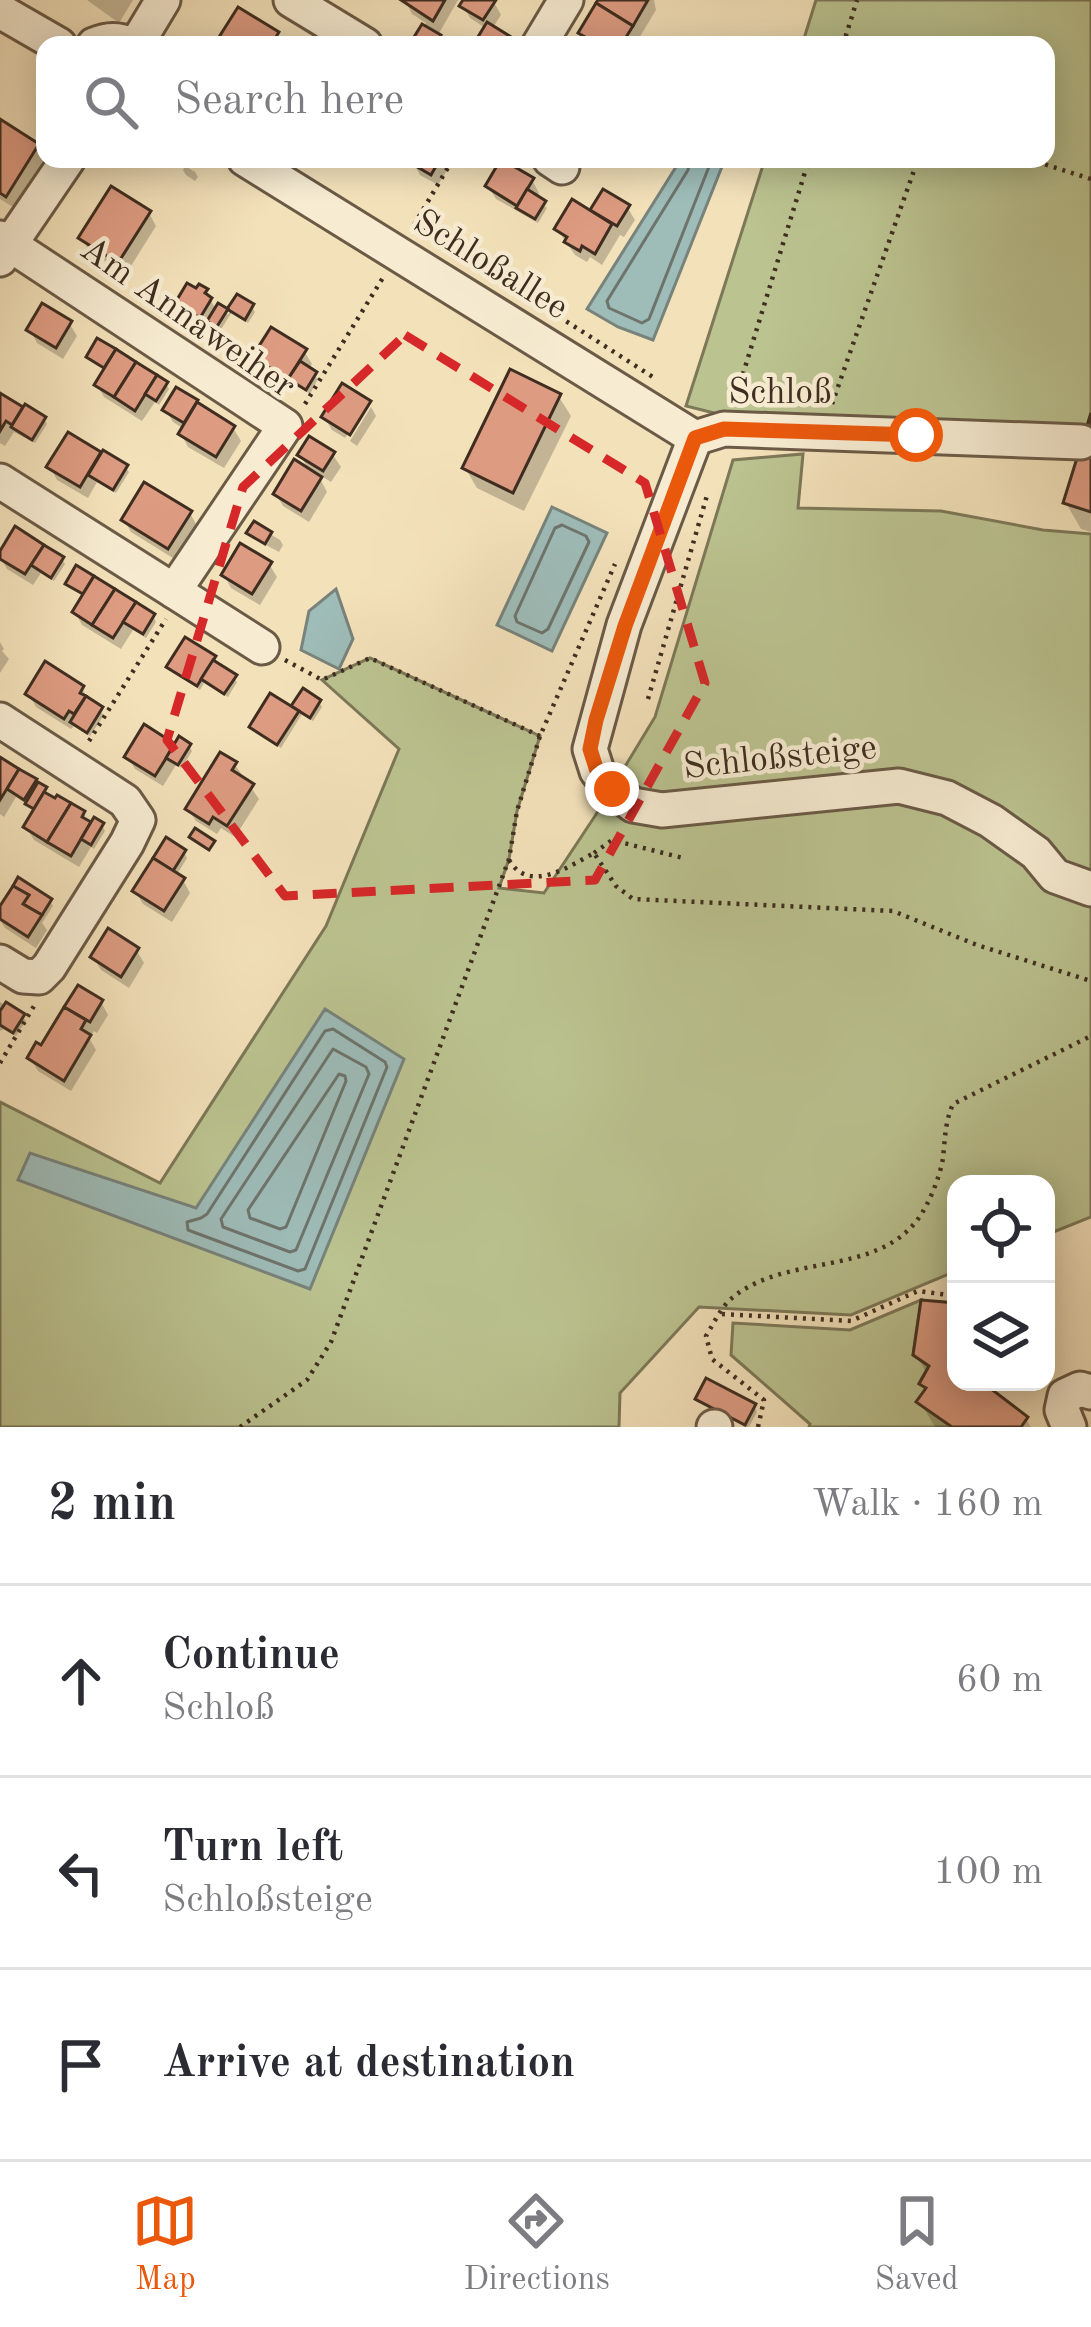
<!DOCTYPE html>
<meta charset="utf-8">
<style>
body{margin:0;font-family:"Old Standard TT",serif;background:#f2f2f3;color:#2b2b33}
.controls{position:absolute;right:36px;bottom:36px;display:grid;overflow:hidden;border-radius:24px;box-shadow:0 6px 30px #0003}
.controls button{width:108px;height:108px;display:grid;place-items:center;padding:0;border:0;border-bottom:3px solid #e1e1e2;background:#fff;color:#2b2b33;font:60px sans-serif}
.stop{position:absolute;width:36px;height:36px;margin:-27px;border:9px solid #ea580c;border-radius:50%;background:#fff}
.stop.end{background:#ea580c;border-color:#fff;box-shadow:0 3px 12px #0008}
.list{margin:0;padding:0;list-style:none}
h2{display:flex;justify-content:space-between;align-items:center;height:156px;margin:0;padding:0 48px;font-size:51px}
h2 small{font-size:39px;font-weight:400;color:#7c7c81}
.list li{display:grid;grid-template-columns:78px 1fr auto;gap:36px;align-items:center;box-sizing:border-box;height:192px;padding:0 48px;border-top:3px solid #e1e1e2}
.list b{display:block;font-size:45px;white-space:nowrap}
.list p{margin:0;font-size:39px;white-space:nowrap;color:#7c7c81}
.list em{font-size:39px;font-style:normal;color:#7c7c81}
.icon{flex:none;width:66px;height:66px;fill:none;stroke:currentColor;stroke-width:2;stroke-linecap:round;stroke-linejoin:round}
.map{position:relative;flex:none;width:1091px;height:1427px;overflow:hidden}
.search{position:absolute;background:#fff;box-shadow:0 6px 30px #0003;left:36px;right:36px;top:36px;height:132px;display:flex;align-items:center;gap:30px;box-sizing:border-box;padding:0 42px;border-radius:24px;color:#7c7c81;font-size:45px}
.sheet{height:732px;background:#fff}
nav{display:flex;justify-content:space-around;align-items:center;box-sizing:border-box;height:168px;border-top:3px solid #e1e1e2;background:#fff;font-size:33px;color:#7c7c81}
nav a{display:grid;justify-items:center;gap:6px}
nav .on{color:#ea580c}
.map>svg:first-child{display:block}
</style>
<div class="map">
<svg width="1091" height="1427" viewBox="0 0 1091 1427">
<rect width="100%" height="100%" fill="#f3e1ba"/>
<filter id="stains"><feTurbulence type="fractalNoise" baseFrequency=".00167" numOctaves="4"/><feColorMatrix values="0 0 0 0 .2 0 0 0 0 .09 0 0 0 0 .02 0 0 0 .5 -.17"/></filter>
<radialGradient id="worn" r=".72"><stop offset=".6" stop-color="#630" stop-opacity="0"/><stop offset="1" stop-color="#630" stop-opacity=".3"/></radialGradient>
<g fill="#bbc390" stroke="#7c7858" stroke-width="3">
<polygon points="816,0 1091,0 1091,413 1086,429 730,417 686,406 765,159 1046,159 1046,45 802,45"/>
<polygon points="803,454 798,508 941,511 1043,530 1091,534 1091,1217 1046,1235 1046,1184 956,1184 956,1271 851,1315 699,1307 620,1393 619,1427 0,1427 0,1102 160,1183 326,926 399,749 322,680 370,658 540,736 517,811 509,859 499,888 544,893 595,816 655,717 733,460"/>
<polygon points="921,1300 913,1355 929,1366 919,1383 926,1388 952,1427 809,1427 810,1424 731,1355 733,1323 850,1330"/>
</g>
<g fill="#9ebcb8" stroke="#78837b" stroke-width="3">
<polygon points="681,159 725,159 653,340 618,327 587,309"/>
<polygon points="552,507 607,533 552,651 497,625"/>
<polygon points="336,589 353,639 339,669 301,650 309,611"/>
<polygon points="325,1009 404,1059 310,1289 18,1180 30,1153 196,1208"/>
</g>
<g fill="#0003">
<polygon points="87,0 133,0 119,23"/>
<polygon points="405,0 458,0 438,35 441,45 416,45 414,42 426,23 412,14"/>
<polygon points="466,0 494,2 501,15 492,29 515,45 476,45 487,29 470,18 463,6"/>
<polygon points="602,0 654,0 656,10 635,45 588,45 582,33"/>
<polygon points="0,123 37,146 44,159 13,207 0,199"/>
<polygon points="415,159 454,159 438,185 420,175 413,162"/>
<polygon points="185,166 195,172 198,177 195,181 186,175 183,170"/>
<polygon points="532,180 539,193 536,198 547,208 538,223 496,199 488,186"/>
<polygon points="604,193 627,207 635,220 624,237 620,235 602,265 590,257 587,262 575,255 557,229 591,214"/>
<polygon points="149,213 156,226 126,274 89,251 82,238"/>
<polygon points="205,291 217,311 226,311 228,315 238,298 252,307 255,312 248,323 232,312 220,331 210,325 208,328 200,324 197,328 189,323 179,303"/>
<polygon points="69,323 77,336 63,359 37,343 30,330"/>
<polygon points="98,342 166,384 169,389 159,405 155,402 142,421 104,397 97,385 106,370 92,362 89,357"/>
<polygon points="304,351 312,364 308,370 318,379 310,394 298,386 296,390 263,370 256,357"/>
<polygon points="177,391 233,428 241,441 224,468 188,447 181,434 184,429 173,422 166,410"/>
<polygon points="0,397 23,411 44,419 47,424 35,443 14,432 5,446 0,443"/>
<polygon points="559,397 571,416 524,511 477,488 465,468"/>
<polygon points="369,403 345,438 332,430 324,417"/>
<polygon points="371,407 376,416 357,446 350,441"/>
<polygon points="1091,421 1091,532 1081,529 1066,503"/>
<polygon points="69,436 125,467 129,472 116,493 97,482 88,498 57,480 50,467"/>
<polygon points="300,455 333,455 341,467 331,482 317,473 327,492 309,522 283,506 276,494 311,474"/>
<polygon points="190,513 197,526 176,560 131,532 124,520"/>
<polygon points="255,525 280,540 283,545 279,552 253,538 250,533"/>
<polygon points="16,531 62,559 65,564 54,581 41,573 33,585 7,569 0,556"/>
<polygon points="269,564 277,577 260,605 231,588 224,575"/>
<polygon points="68,584 153,616 156,622 146,638 133,630 121,649 82,625 75,612 85,597 72,589"/>
<polygon points="0,642 4,649 2,651 9,659 0,673"/>
<polygon points="214,658 237,682 228,697 204,683 200,690 173,672 170,667"/>
<polygon points="82,688 89,701 104,715 90,736 74,726 71,729 36,707 29,694"/>
<polygon points="304,692 319,702 322,707 313,721 302,714 281,748 255,732 252,727 292,710"/>
<polygon points="173,746 189,746 192,751 182,768 176,765 163,786 135,769 128,757"/>
<polygon points="0,761 45,789 48,794 83,813 91,828 102,825 105,831 94,849 91,847 79,867 34,840 26,827 36,811 16,797 4,817 0,814"/>
<polygon points="235,765 259,799 235,837 221,828 217,834 196,821 188,809"/>
<polygon points="184,852 187,858 176,876 183,880 190,893 172,922 143,904 135,891"/>
<polygon points="50,901 53,906 42,923 47,930 36,948 5,928 0,920 0,912"/>
<polygon points="137,951 144,963 129,988 101,970 93,957"/>
<polygon points="79,989 101,1002 108,1015 97,1033 94,1031 89,1038 96,1050 71,1091 38,1071 30,1058 42,1049"/>
<polygon points="0,1002 22,1016 26,1021 16,1036 4,1029 0,1031"/>
<polygon points="956,1306 956,1382 978,1382 1026,1419 1031,1427 935,1427 920,1402 927,1392 922,1384 927,1374 916,1354"/>
<polygon points="699,1399 754,1406 757,1412 749,1427 746,1427 702,1404"/>
</g>
<g fill="none" stroke-linecap="round" stroke-linejoin="round">
<g stroke="#6e746c" stroke-width="3">
<polyline points="690,159 688,170 607,301 609,308 642,323 649,319 712,159"/>
<polygon points="562,525 586,536 589,542 548,629 542,633 517,622 515,616 555,528"/>
<polygon points="333,1029 385,1062 387,1067 305,1269 298,1271 188,1230 187,1222 201,1218 207,1214 325,1031"/>
<polygon points="333,1049 366,1067 369,1074 296,1250 290,1252 223,1227 221,1219"/>
<polygon points="339,1074 345,1076 346,1081 286,1227 280,1229 250,1218 248,1210"/>
</g>
</g>
<g fill="#dd9b81" stroke="#3e2d20" stroke-width="3">
<polygon points="401,0 445,0 433,21"/>
<polygon points="463,0 496,0 483,20 459,6"/>
<polygon points="598,0 648,0 633,26 596,3"/>
<polygon points="596,3 633,26 621,45 599,45 578,33"/>
<polygon points="238,7 279,32 271,45 214,45"/>
<polygon points="487,22 516,40 513,45 473,45"/>
<polygon points="422,24 441,35 435,45 416,45 411,42"/>
<polygon points="0,119 39,144 6,197 0,193"/>
<polygon points="411,159 440,159 431,175 409,162"/>
<polygon points="501,159 534,178 517,206 485,186"/>
<polygon points="111,186 151,211 118,263 78,238"/>
<polygon points="527,189 546,201 535,219 516,208"/>
<polygon points="603,189 630,205 617,226 590,210"/>
<polygon points="572,199 612,224 595,254 582,246 580,251 564,242 567,237 554,229"/>
<polygon points="187,283 196,288 199,284 208,289 205,293 212,298 200,318 192,313 190,317 179,311 181,306 175,303"/>
<polygon points="237,294 254,304 245,320 227,309"/>
<polygon points="42,303 72,321 56,348 26,330"/>
<polygon points="218,303 228,309 216,328 207,321"/>
<polygon points="271,327 307,349 288,379 252,357"/>
<polygon points="97,338 116,349 104,368 86,357"/>
<polygon points="116,349 136,362 114,397 94,385"/>
<polygon points="300,361 317,372 306,390 288,379"/>
<polygon points="136,362 157,375 135,411 114,397"/>
<polygon points="510,369 561,394 513,493 462,468"/>
<polygon points="157,375 168,382 156,401 145,394"/>
<polygon points="342,383 371,401 350,435 321,417"/>
<polygon points="176,387 198,400 184,423 162,410"/>
<polygon points="0,393 23,407 12,425 6,421 0,431"/>
<polygon points="197,402 235,426 216,457 178,434"/>
<polygon points="25,404 46,417 32,440 11,427"/>
<polygon points="1091,413 1091,512 1063,503"/>
<polygon points="68,432 101,452 80,487 46,467"/>
<polygon points="309,436 335,452 323,471 297,455"/>
<polygon points="103,450 128,465 113,490 88,475"/>
<polygon points="294,459 322,477 301,511 273,494"/>
<polygon points="144,482 192,511 168,549 121,520"/>
<polygon points="254,521 272,532 265,544 246,533"/>
<polygon points="15,526 44,545 25,574 0,559 0,551"/>
<polygon points="240,543 272,562 252,594 221,575"/>
<polygon points="44,545 64,557 51,578 31,565"/>
<polygon points="76,565 94,576 83,594 65,584"/>
<polygon points="94,576 115,589 92,625 72,612"/>
<polygon points="115,589 136,602 113,638 92,625"/>
<polygon points="136,602 155,614 143,634 123,622"/>
<polygon points="185,637 216,656 197,686 166,667"/>
<polygon points="213,660 237,675 224,694 201,679"/>
<polygon points="45,661 84,686 80,693 86,696 74,714 69,711 64,719 25,694"/>
<polygon points="303,688 321,700 310,718 291,706"/>
<polygon points="270,693 299,711 277,745 249,727"/>
<polygon points="86,696 103,707 87,733 70,722"/>
<polygon points="144,724 175,744 155,776 124,757"/>
<polygon points="179,736 191,744 178,765 166,758"/>
<polygon points="220,752 237,762 232,770 254,784 227,826 213,817 209,824 185,809"/>
<polygon points="0,757 19,769 0,800"/>
<polygon points="19,769 37,779 24,800 7,789"/>
<polygon points="38,782 47,787 34,809 25,804"/>
<polygon points="44,792 55,798 57,795 71,803 47,842 23,827"/>
<polygon points="71,803 85,811 82,817 91,822 71,856 47,842"/>
<polygon points="94,817 104,823 91,845 81,839"/>
<polygon points="195,828 215,841 209,850 189,837"/>
<polygon points="166,837 186,850 173,871 153,858"/>
<polygon points="153,858 185,878 164,911 132,891"/>
<polygon points="18,877 52,899 42,915 23,904 29,895 13,886"/>
<polygon points="13,886 29,895 23,904 42,915 28,937 0,919 0,906"/>
<polygon points="108,928 139,948 121,977 90,957"/>
<polygon points="78,985 103,1000 90,1022 64,1007"/>
<polygon points="6,1002 25,1014 13,1033 0,1025 0,1011"/>
<polygon points="64,1007 86,1020 81,1029 91,1035 64,1081 27,1058 36,1042 41,1045"/>
<polygon points="921,1300 956,1303 956,1382 982,1382 1028,1417 1021,1427 952,1427 916,1402 926,1388 919,1384 929,1366 913,1355"/>
<polygon points="706,1378 756,1404 745,1425 695,1399"/>
</g>
<g fill="none" stroke-linecap="round" stroke-linejoin="round">
<g stroke="#6b5a46" stroke-width="39">
<g id="minor">
<polyline points="291,0 365,45"/>
<polyline points="0,11 59,45"/>
<path d="M94,45C108,39 118,39 132,45"/>
<polyline points="136,45 163,0"/>
<polyline points="539,45 566,0"/>
<polyline points="245,159 695,438"/>
<polyline points="550,159 562,167"/>
<polyline points="0,238 285,426 174,591 0,481"/>
<polyline points="0,259 68,159"/>
<polyline points="695,438 624,625 590,749 597,771 612,789 633,805 662,810 899,786 947,798 991,821 1036,853 1055,876 1091,889"/>
<polyline points="695,438 724,429 1081,442"/>
<polyline points="174,591 262,647"/>
<polyline points="0,720 125,801 138,820 127,843 49,967 39,977 23,976 0,962"/>
<polyline points="714,1427 715,1427"/>
<polyline points="1069,1427 1062,1410 1065,1396 1080,1389 1091,1392"/>
</g>
</g>
<g stroke="#3e2d20" stroke-width="4.5" stroke-dasharray="3 6" stroke-linecap="butt">
<polyline points="843,45 857,0"/>
<polyline points="1028,159 1091,179"/>
<polyline points="415,224 656,379"/>
<polyline points="414,225 453,159"/>
<polyline points="735,400 809,159"/>
<polyline points="305,404 384,276"/>
<polyline points="832,404 918,159"/>
<polyline points="285,660 322,680 370,658 540,736"/>
<polyline points="648,699 708,492"/>
<polyline points="89,741 166,619"/>
<polyline points="594,853 612,840 683,858"/>
<path d="M509,860C529,894 568,867 594,853L616,886L633,899L893,911L977,945L1091,981"/>
<polyline points="0,1063 34,1006"/>
<polyline points="722,1314 851,1321 918,1291 956,1296"/>
<polyline points="240,1427 307,1380 331,1342 509,859 517,811 540,736 615,564"/>
<path d="M758,1427L764,1400L712,1359L706,1336C714,1323 721,1307 732,1298C786,1253 875,1277 918,1219C929,1204 940,1177 943,1158C945,1139 945,1122 953,1104L1091,1036"/>
</g>
<use href="#minor" stroke="#f7ecd2" stroke-width="33"/>
</g>
<g fill="none" stroke-linecap="round" stroke-linejoin="round">
<polyline stroke="#ea580c" stroke-width="15" points="612,789 597,771 590,749 596,720 625,626 695,438 724,429 916,435"/>
</g>
<path fill="none" stroke="#d62828" stroke-width="9" stroke-dasharray="24 15" stroke-linejoin="round" d="M405,335L645,483L705,683L595,880L285,896L167,740L243,487Z"/>
<g text-anchor="middle" dominant-baseline="central" stroke-width="9" stroke-linejoin="round" paint-order="stroke">
<g font-size="36" fill="#3e2d20" stroke="#f7ecd2">
<text transform="translate(490 266) rotate(32)">Schloßallee</text>
<text transform="translate(187 319) rotate(35)">Am Annaweiher</text>
<text x="780" y="394">Schloß</text>
<text transform="translate(780 759) rotate(-6)">Schloßsteige</text>
</g>
</g>
<rect width="100%" height="100%" filter="url(#stains)"/>
<rect width="100%" height="100%" fill="url(#worn)"/>
</svg>
<div class="controls">
<button><svg class="icon" aria-label="locate" viewBox="0 0 24 24"><circle cx="12" cy="12" r="6"/><path d="M12 2v4M12 18v4M2 12h4M18 12h4"/></svg></button>
<button><svg class="icon" aria-label="layers" viewBox="0 0 24 24"><path d="M12 4l9 5-9 5-9-5zM3 14l9 5 9-5"/></svg></button>
</div>
<div class="stop" style="left:916px;top:435px"></div>
<div class="stop end" style="left:612px;top:789px"></div>
<div class="search"><svg class="icon" aria-label="search" viewBox="0 0 24 24"><circle cx="10" cy="10" r="6"/><path d="M15 15l6 6"/></svg>Search here</div>
</div>
<section class="sheet">
<h2>2 min<small>Walk · 160 m</small></h2>
<ul class="list">
<li><svg class="icon" aria-label="ahead" viewBox="0 0 24 24"><path d="M12 20V5M6 11l6-6 6 6"/></svg><div><b>Continue</b><p>Schloß</p></div><em>60 m</em></li>
<li><svg class="icon" aria-label="left" viewBox="0 0 24 24"><path d="M17 20v-9H6M10 6l-5 5 5 5"/></svg><div><b>Turn left</b><p>Schloßsteige</p></div><em>100 m</em></li>
<li><svg class="icon" aria-label="arrive" viewBox="0 0 24 24"><path d="M6 21V4h12l-3 4 3 4H6"/></svg><div><b>Arrive at destination</b></div></li>
</ul>
</section>
<nav>
<a class="on"><svg class="icon" aria-label="map" viewBox="0 0 24 24"><path d="M3 6l6-2 6 2 6-2v14l-6 2-6-2-6 2zM9 4v14M15 6v14"/></svg>Map</a>
<a><svg class="icon" aria-label="directions" viewBox="0 0 24 24"><path d="M12 3l9 9-9 9-9-9zM9 14v-3h6M13 9l2 2-2 2"/></svg>Directions</a>
<a><svg class="icon" aria-label="saved" viewBox="0 0 24 24"><path d="M7 4h10v16l-5-4-5 4z"/></svg>Saved</a>
</nav>
